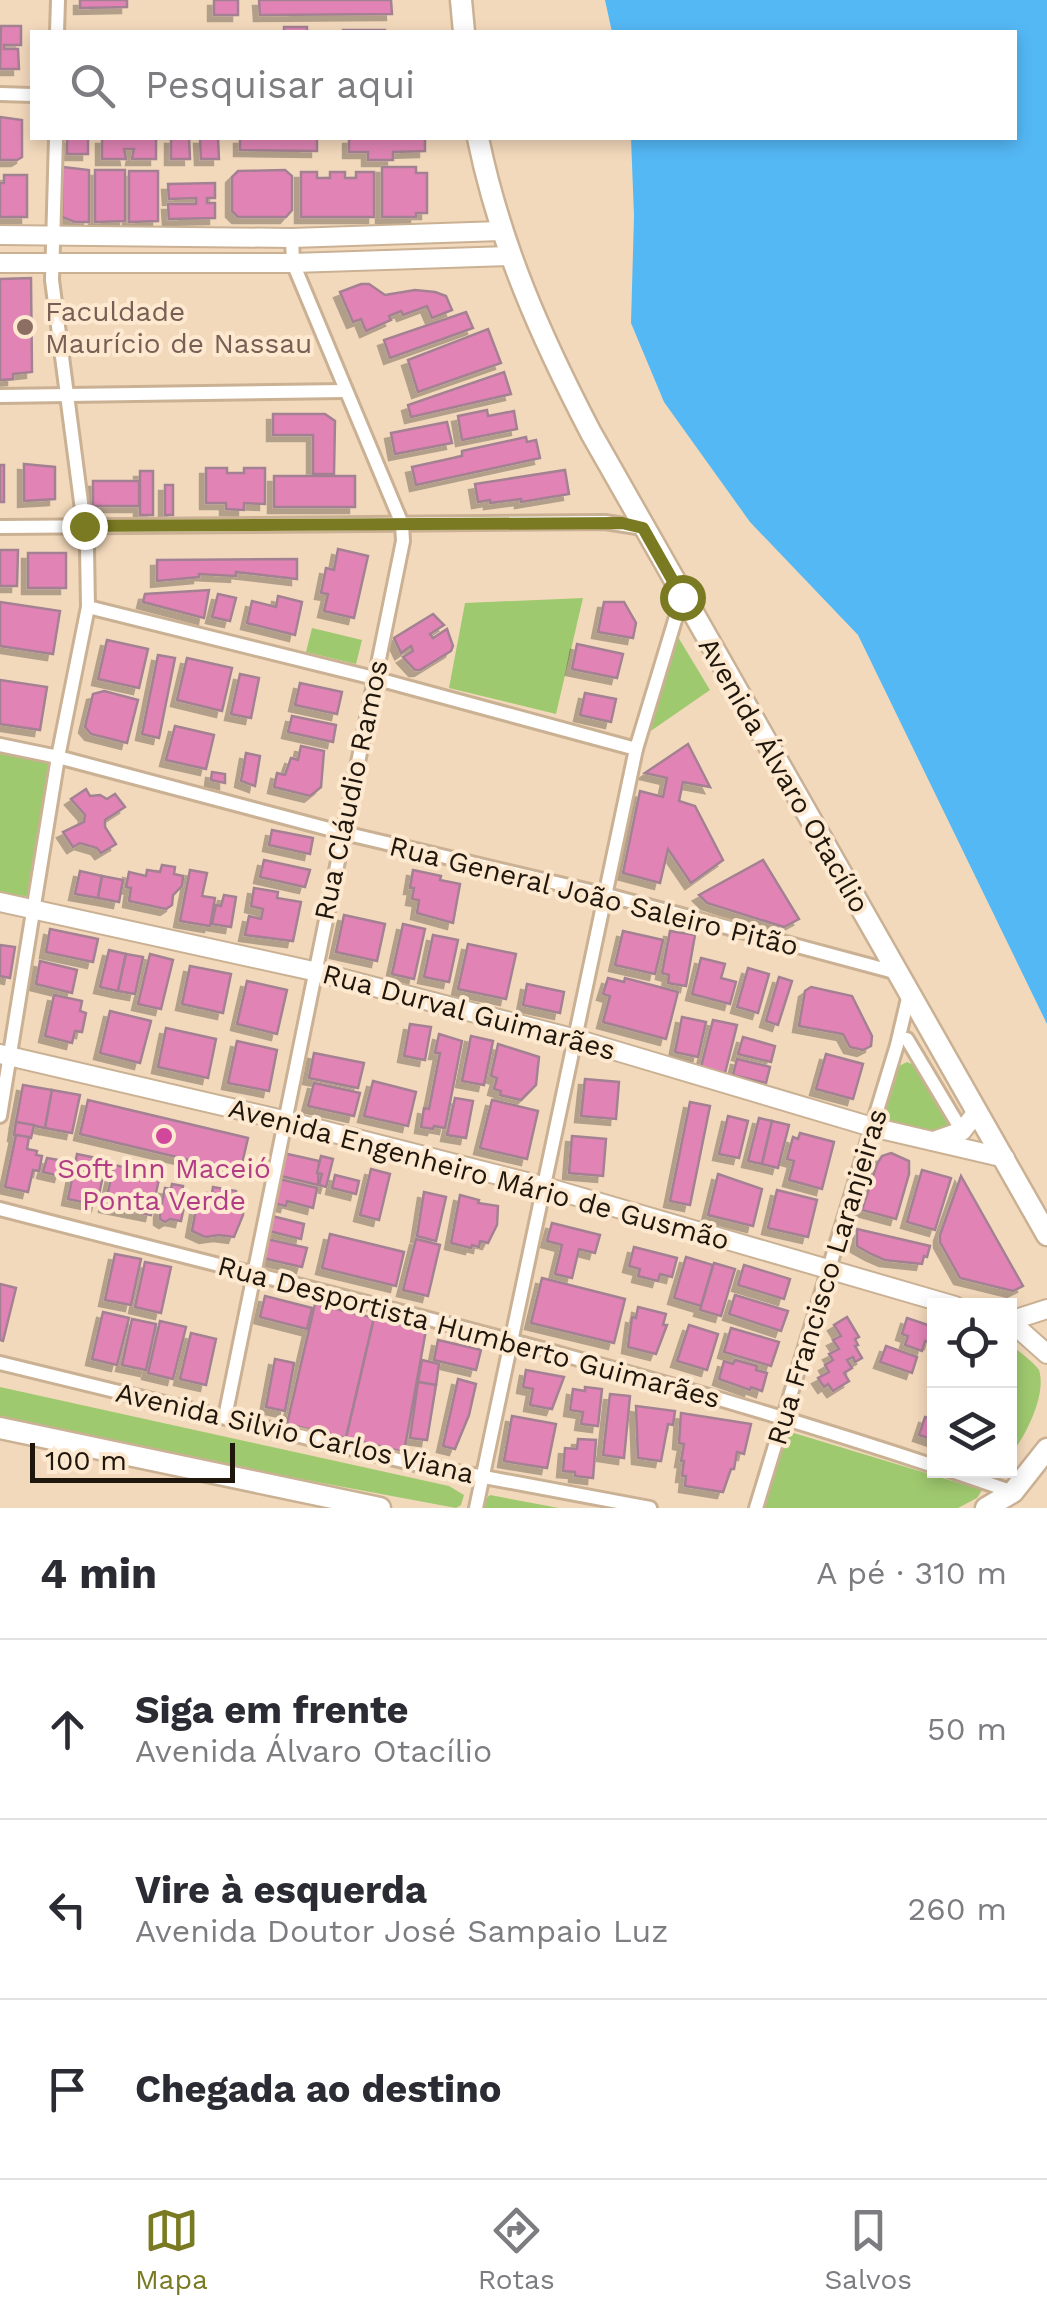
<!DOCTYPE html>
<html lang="pt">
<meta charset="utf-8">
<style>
body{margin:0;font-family:"Work Sans",sans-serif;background:#f2f2f3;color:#2b2b33}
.controls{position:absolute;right:30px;bottom:30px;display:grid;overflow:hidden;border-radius:0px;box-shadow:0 5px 15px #0003}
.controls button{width:90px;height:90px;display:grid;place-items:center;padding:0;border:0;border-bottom:2px solid #e1e1e2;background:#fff;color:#2b2b33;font:50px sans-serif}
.scale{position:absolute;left:30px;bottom:25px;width:205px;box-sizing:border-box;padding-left:10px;border:5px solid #20170c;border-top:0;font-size:28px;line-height:35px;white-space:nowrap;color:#20170c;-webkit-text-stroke:8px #fde8d0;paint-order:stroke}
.stop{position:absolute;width:30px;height:30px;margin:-22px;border:8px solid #7a7a22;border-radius:50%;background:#fff}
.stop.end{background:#7a7a22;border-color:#fff;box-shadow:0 2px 10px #0008}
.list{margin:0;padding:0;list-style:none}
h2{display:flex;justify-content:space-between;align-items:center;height:130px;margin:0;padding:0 40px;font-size:42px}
h2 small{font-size:32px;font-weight:400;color:#7c7c81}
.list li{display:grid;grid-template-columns:65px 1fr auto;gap:30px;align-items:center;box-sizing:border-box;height:180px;padding:0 40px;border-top:2px solid #e1e1e2}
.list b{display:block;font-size:38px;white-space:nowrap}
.list p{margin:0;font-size:32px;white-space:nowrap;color:#7c7c81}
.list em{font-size:32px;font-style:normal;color:#7c7c81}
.icon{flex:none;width:55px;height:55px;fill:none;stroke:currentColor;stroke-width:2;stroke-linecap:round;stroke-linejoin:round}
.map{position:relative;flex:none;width:1047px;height:1508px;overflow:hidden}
.search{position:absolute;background:#fff;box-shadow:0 5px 15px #0003;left:30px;right:30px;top:30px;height:110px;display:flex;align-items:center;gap:25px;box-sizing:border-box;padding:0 35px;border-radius:0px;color:#7c7c81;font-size:38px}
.sheet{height:670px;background:#fff}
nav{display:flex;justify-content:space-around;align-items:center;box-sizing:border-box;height:140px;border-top:2px solid #e1e1e2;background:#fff;font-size:28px;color:#7c7c81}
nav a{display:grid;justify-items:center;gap:5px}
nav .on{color:#7a7a22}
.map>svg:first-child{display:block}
</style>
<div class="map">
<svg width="1047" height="1508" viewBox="0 0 1047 1508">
<defs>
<filter id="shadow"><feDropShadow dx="-6" dy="6" stdDeviation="0" flood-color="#0004"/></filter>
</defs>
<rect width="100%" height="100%" fill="#f3d9bc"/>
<g fill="#9fc96f">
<polygon points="583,598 556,714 449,688 465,603"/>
<polygon points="312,628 362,640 356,664 306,652"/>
<polygon points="675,632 710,690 642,737"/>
<polygon points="0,753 53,763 30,897 0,892"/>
<polygon points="907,1062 914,1065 949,1125 948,1133 942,1138 887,1123 883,1114 899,1066"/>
<path d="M1015,1348C1023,1355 1033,1362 1039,1370C1047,1395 1025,1437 1010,1456V1369Z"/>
<polygon points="0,1387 449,1486 464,1495 461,1505 456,1508 0,1423"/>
<polygon points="784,1430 982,1490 977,1498 958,1508 759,1508"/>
<polygon points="490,1495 559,1508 482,1508 483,1501"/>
</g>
<polygon fill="#54b8f5" points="605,0 1047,0 1047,1024 858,635 750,522 664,402 631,323 634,216 631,138 1014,138 1014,32 612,32"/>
<g fill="#e184b5" stroke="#a48192" stroke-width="2.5" filter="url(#shadow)">
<polygon points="80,0 127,0 127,7 80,8"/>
<rect x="214" y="0" width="24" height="15"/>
<polygon points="259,0 391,0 392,14 260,15"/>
<polygon points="1,26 21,26 21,45 4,45 4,49 18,49 19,69 0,69"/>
<rect x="284" y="27" width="23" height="5"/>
<rect x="343" y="30" width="42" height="2"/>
<polygon points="0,117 22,120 22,157 17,160 0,160"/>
<rect x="67" y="138" width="21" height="16"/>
<polygon points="102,138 156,138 156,159 132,159 134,149 124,149 126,159 102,159"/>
<polygon points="171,138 189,138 190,159 171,159"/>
<polygon points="200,138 218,138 219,159 201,159"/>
<polygon points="240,138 317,138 317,151 240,150"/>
<polygon points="349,138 425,138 425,151 393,152 393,160 368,160 368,152 349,152"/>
<polygon points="63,167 89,170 89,222 75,222 62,217"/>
<polygon points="382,167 416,167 416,173 427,173 427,213 416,213 416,217 382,217"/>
<polygon points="95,170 125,170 125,221 95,222"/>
<polygon points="285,170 292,176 292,210 286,217 238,217 232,211 232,177 238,171"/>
<polygon points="129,171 158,171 158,221 129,222"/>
<polygon points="301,172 317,172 317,178 330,178 330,172 345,172 345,178 356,178 356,172 374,172 374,217 301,217"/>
<polygon points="4,175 27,175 27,217 0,217 0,183 4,183"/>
<polygon points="215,183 215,198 207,198 207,203 215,203 215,218 169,219 168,204 196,204 196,198 169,199 168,184"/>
<polygon points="31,278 32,372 13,374 13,379 0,380 0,279"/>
<polygon points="361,284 369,284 385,295 415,290 435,292 446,296 452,310 432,318 427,306 403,315 401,311 389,316 391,320 366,331 361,319 353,322 340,292"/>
<polygon points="466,312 473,328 390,358 384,340"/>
<polygon points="488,329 501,363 418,392 408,360"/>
<polygon points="504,372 511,394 411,417 408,405"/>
<polygon points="487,410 488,416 514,411 517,429 462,440 458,416"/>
<polygon points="273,414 325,414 335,421 334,474 313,474 313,435 273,435"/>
<polygon points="447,422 452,443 395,454 391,433"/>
<polygon points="526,437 527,442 536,440 540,458 416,485 412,467 462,456 462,451"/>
<polygon points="24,464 55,467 55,499 24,501"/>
<rect x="0" y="465" width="4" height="37"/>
<polygon points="206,468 227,468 227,473 244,473 244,468 265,468 265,504 244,503 244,510 226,509 226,503 206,503"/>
<polygon points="565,470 569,494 521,502 521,499 490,503 490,500 478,502 475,484"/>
<rect x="140" y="471" width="13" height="44"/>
<rect x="274" y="476" width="81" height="31"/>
<rect x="93" y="481" width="46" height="25"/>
<rect x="165" y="485" width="8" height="30"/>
<polygon points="338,549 368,556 354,618 324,611 328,594 321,593 326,568 334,570"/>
<polygon points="0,550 18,550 17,586 0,586"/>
<rect x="28" y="553" width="38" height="35"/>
<polygon points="297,559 297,579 236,572 236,576 199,574 199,577 157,581 157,560"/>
<polygon points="209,590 204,618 143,602 145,594"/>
<polygon points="218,594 236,598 230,621 212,617"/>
<polygon points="278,596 302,602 295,635 247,623 252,601 276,607"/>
<polygon points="0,602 60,611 53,654 0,646"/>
<polygon points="604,602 624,602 636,623 633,638 598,632"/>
<polygon points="433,614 444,625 430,634 433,638 447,629 453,646 451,651 420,670 415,670 403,657 413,651 411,646 401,653 394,638"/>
<polygon points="107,640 148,649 139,688 98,679"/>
<polygon points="577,644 623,654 617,678 572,669"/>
<polygon points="158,655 175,658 159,738 142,734"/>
<polygon points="187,658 232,668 222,711 177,700"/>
<polygon points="240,674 259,678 251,718 231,714"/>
<polygon points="0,680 47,687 40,730 0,724"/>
<polygon points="300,683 342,692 337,714 295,705"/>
<polygon points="104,691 138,700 127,743 91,734 85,727 93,694"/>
<polygon points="585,693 616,699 611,722 580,715"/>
<polygon points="292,716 336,725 333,742 288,732"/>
<polygon points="175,726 214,735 206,769 166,760"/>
<polygon points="688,744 710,787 683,782 679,801 695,806 723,860 691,883 668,849 660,883 623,873 640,791 663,797 667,778 645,773"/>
<polygon points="301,746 324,751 321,787 310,796 274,787 277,773 285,775 291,758 298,760"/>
<polygon points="246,753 260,756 255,786 241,781"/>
<polygon points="212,772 225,774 225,783 211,780"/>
<polygon points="86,789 90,796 100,795 107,799 115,794 125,807 105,820 105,827 116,844 101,853 97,848 80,843 73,847 63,832 84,822 85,815 71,799"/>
<polygon points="272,830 313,838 310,854 269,845"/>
<polygon points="264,860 310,870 305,887 260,877"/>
<polygon points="763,860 799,919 784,927 707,903 699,895"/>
<polygon points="162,865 175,867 174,874 183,876 182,886 173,895 172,905 166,909 129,901 131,888 126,887 129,872 146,876 147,870 160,872"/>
<polygon points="190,870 207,873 202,896 215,898 210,926 180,921"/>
<polygon points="413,870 441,876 440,880 460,884 453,923 417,913 419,900 412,899 414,888 410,888"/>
<polygon points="80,871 102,876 98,898 75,894"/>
<polygon points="102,876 123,880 119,902 98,898"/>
<polygon points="254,888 278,892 277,898 301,902 293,941 245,935 249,916 261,919 263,909 251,906"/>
<polygon points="224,895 236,897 231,927 212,924 216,905 221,906"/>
<polygon points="344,915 385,924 377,961 336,952"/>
<polygon points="403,924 425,929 414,979 392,974"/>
<polygon points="50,929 98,939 93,962 46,952"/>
<polygon points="623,931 663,940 655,974 615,965"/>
<polygon points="670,931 695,935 686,986 668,983 669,975 662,973"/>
<polygon points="433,935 458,940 449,982 424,977"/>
<polygon points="468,944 516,954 506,999 458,989"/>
<polygon points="0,945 15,947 10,978 0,976"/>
<polygon points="109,950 126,954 118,991 100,987"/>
<polygon points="126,954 143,957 135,994 118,991"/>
<polygon points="150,954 173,960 161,1009 138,1004"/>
<polygon points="701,958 725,964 721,978 736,982 730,1004 692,994"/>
<polygon points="40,961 77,970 72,993 36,984"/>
<polygon points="190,966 231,974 223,1013 182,1004"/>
<polygon points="748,968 769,974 758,1013 737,1007"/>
<polygon points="779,977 792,981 778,1025 766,1021"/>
<polygon points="608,978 624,982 625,978 678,992 666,1039 603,1022 610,996 603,994"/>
<polygon points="247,981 287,990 277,1034 237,1024"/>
<polygon points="527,984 564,992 560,1013 523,1005"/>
<polygon points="811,987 852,996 872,1036 871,1046 863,1050 850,1047 843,1034 799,1026 805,991"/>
<polygon points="54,995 82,1001 80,1011 86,1013 82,1032 75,1031 72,1043 45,1036"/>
<polygon points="110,1011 151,1021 140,1063 100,1053"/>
<polygon points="682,1017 706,1022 698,1057 675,1052"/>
<polygon points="713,1020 737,1025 725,1073 701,1067"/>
<polygon points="410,1024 431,1027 425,1060 404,1056"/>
<polygon points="166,1028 216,1039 208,1078 158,1067"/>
<polygon points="439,1034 462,1041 445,1128 434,1126 433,1129 421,1127 424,1108 429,1109 440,1053 435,1053"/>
<polygon points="471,1036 493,1041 484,1085 462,1081"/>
<polygon points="743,1037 775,1046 771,1062 738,1054"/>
<polygon points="237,1041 277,1050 269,1091 228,1083"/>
<polygon points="498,1044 539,1057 536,1085 521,1100 500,1095 501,1091 494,1089 497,1078 491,1076"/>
<polygon points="314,1053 364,1063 358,1088 309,1078"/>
<polygon points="826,1054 863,1064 853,1099 816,1089"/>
<polygon points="737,1059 770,1067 766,1083 733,1075"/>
<polygon points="585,1079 619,1082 616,1119 581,1116"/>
<polygon points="373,1081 416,1092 408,1126 364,1116"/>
<polygon points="314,1083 360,1093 354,1116 308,1106"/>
<polygon points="23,1085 52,1090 45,1128 16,1122"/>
<polygon points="52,1090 80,1095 72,1133 45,1128"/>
<polygon points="455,1098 473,1101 466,1138 447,1135"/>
<polygon points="88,1100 248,1138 240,1172 80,1134"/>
<polygon points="492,1100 538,1111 527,1159 480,1148"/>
<polygon points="690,1102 710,1106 690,1205 670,1201"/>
<polygon points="728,1116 748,1121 739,1158 719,1154"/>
<polygon points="759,1118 772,1121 762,1164 748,1161"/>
<polygon points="772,1121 789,1125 778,1168 762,1164"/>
<polygon points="16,1122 34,1125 31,1138 14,1135"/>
<polygon points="800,1133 834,1142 822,1189 789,1180 794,1161 787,1159 793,1137 798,1139"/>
<polygon points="16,1135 29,1137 27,1149 37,1151 36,1155 42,1156 39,1171 33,1170 28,1192 5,1187"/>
<polygon points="572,1136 606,1139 603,1176 569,1173"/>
<polygon points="283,1153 319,1161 318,1185 277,1175"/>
<polygon points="891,1153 909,1161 909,1174 896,1219 862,1210 877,1164 882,1156"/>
<polygon points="77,1154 106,1160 97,1205 68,1199"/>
<polygon points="321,1156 333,1159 326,1187 319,1185 322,1174 317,1173"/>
<polygon points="47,1158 64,1161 60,1176 43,1172"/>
<polygon points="114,1165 160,1175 151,1215 105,1206"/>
<polygon points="371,1169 390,1174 379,1220 360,1215"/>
<polygon points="922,1170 951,1178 935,1230 907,1222"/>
<polygon points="718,1174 762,1189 753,1226 708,1215"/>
<polygon points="335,1175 359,1181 356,1194 332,1188"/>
<polygon points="961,1176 1023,1286 1013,1291 960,1278 940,1242 940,1235"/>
<polygon points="279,1179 317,1188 313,1208 287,1201 286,1206 273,1203"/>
<polygon points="172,1184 183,1186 182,1192 187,1193 181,1221 170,1219 165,1222 160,1219 160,1212 165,1188 171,1189"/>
<polygon points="213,1187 236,1191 236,1195 244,1196 243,1215 234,1237 219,1235 205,1237 192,1231 196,1209 201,1210 202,1199 211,1201"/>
<polygon points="777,1190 817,1200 808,1237 768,1228"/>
<polygon points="424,1192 446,1197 436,1241 417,1236"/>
<polygon points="460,1195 479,1200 478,1203 498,1206 497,1225 488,1243 480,1241 479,1247 472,1245 471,1248 451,1243"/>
<polygon points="268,1215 304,1224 301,1239 265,1230"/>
<polygon points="552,1223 600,1235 595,1253 579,1249 572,1278 555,1274 562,1245 547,1241"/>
<polygon points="857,1229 930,1246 927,1257 924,1256 922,1264 885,1260 871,1254 857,1246"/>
<polygon points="330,1234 404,1252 396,1286 322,1268"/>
<polygon points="262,1238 307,1248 302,1267 258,1257"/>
<polygon points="416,1239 440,1245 428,1296 403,1290"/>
<polygon points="634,1247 677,1258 672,1277 660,1274 658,1281 638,1276 640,1269 629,1266"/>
<polygon points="115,1254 141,1259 131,1305 105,1300"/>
<polygon points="686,1257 713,1265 701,1306 674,1298"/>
<polygon points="145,1262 171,1267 161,1313 135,1307"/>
<polygon points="714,1263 735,1269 721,1316 700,1310"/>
<polygon points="744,1265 790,1279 784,1299 738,1285"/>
<polygon points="542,1278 625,1299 614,1343 531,1323"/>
<polygon points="0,1284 16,1288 3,1341 0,1340"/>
<polygon points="735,1295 788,1311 781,1331 729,1314"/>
<polygon points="265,1296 312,1308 307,1329 260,1317"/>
<polygon points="315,1304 374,1318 346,1438 287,1424"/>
<polygon points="638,1307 666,1314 663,1325 667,1325 656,1354 628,1347 632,1317 636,1318"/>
<polygon points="103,1312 129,1318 117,1365 92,1359"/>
<polygon points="847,1317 859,1337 855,1339 858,1345 855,1346 862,1358 855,1362 853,1357 847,1360 852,1368 844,1373 849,1381 833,1391 828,1384 824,1387 818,1378 829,1372 825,1365 833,1360 829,1354 839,1349 833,1340 841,1336 834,1325"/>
<polygon points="374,1318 426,1330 404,1452 346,1438"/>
<polygon points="907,1318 934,1327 930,1343 925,1341 922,1351 905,1345 908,1336 902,1334"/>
<polygon points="132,1319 156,1324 146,1370 122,1365"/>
<polygon points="160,1321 186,1327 173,1379 148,1373"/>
<polygon points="689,1325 718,1334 707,1370 677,1361"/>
<polygon points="731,1328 779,1342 771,1366 724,1352"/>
<polygon points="191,1333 216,1339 206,1385 180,1379"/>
<polygon points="438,1340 481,1350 476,1370 434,1360"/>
<polygon points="886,1346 917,1357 912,1373 880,1362"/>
<polygon points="275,1359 294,1363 285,1411 266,1407"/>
<polygon points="422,1360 439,1364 436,1385 418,1382"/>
<polygon points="735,1360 757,1366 756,1370 767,1373 762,1391 751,1387 750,1390 719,1379 724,1361 733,1364"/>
<polygon points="526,1370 564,1377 552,1409 530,1405 533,1389 523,1387"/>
<polygon points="458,1379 476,1384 469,1415 455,1449 443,1446"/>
<polygon points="418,1382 436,1385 427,1440 410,1438"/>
<polygon points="585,1387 602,1389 598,1426 581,1424 583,1412 570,1410 573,1389 585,1391"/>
<polygon points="610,1394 630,1396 624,1458 603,1455"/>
<polygon points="636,1406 675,1411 673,1425 668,1424 661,1461 638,1458"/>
<polygon points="681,1413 751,1424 744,1454 737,1452 734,1469 731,1469 723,1492 685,1486 686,1476 682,1476 684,1461 681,1461 684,1444 679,1443"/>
<polygon points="512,1416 556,1424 547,1468 504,1461"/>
<polygon points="925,1417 934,1420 934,1440 919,1435"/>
<polygon points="578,1439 596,1440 593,1478 575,1476 575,1472 563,1471 565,1448 577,1449"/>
</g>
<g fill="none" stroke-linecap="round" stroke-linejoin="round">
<g stroke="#cab194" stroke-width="18">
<g id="street">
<polyline points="57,32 58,0"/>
<polyline points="0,94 32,95"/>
<polyline points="0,396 345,391"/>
<polyline points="0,527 605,522 643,528"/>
<polyline points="88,607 374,678 636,749"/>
<polyline points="0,745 58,757 344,833 607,895 898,973"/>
<polyline points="907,1039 962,1131"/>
<polyline points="0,1116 58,757 88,607 87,548 52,280 56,138"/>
<path d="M0,1209C313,1290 628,1364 934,1466"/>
<polyline points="0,1363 415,1464 650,1508"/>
<polyline points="225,1417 403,541 402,524 293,263 292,238"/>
<polyline points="949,1470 1013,1492"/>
<polyline points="476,1508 636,749 682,597"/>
<polyline points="756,1508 897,1045 909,994"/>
</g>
</g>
<g stroke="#cab194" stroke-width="22">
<g id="secondary">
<polyline points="0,235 292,238 501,231"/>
<polyline points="0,263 293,263 509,256"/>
<polyline points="0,902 313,971 576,1039 872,1127 1005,1158"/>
<polyline points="0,1054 283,1120 542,1186 955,1306"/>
<polyline points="934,1141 962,1131 977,1112"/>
<polyline points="1010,1321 1047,1354"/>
<polyline points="1010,1321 1047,1309"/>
</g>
</g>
<g stroke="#cab194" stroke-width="25">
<g id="primary">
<polyline points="461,0 464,32"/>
<path d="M478,138C500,245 541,337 591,433L1047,1235"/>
<polyline points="0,1428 380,1508"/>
<polyline points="986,1508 1013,1492 1047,1449"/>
</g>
</g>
<use href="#street" stroke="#fff" stroke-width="12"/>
<use href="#secondary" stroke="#fff" stroke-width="18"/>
<use href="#primary" stroke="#fff" stroke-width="20"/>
</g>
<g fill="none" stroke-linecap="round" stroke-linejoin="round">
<polyline stroke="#7a7a22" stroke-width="12" points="84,526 622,523 643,528 682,597"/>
</g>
<circle fill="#8d6e63" stroke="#fde8d0" stroke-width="4" cx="25" cy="327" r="10"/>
<circle fill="#d1479c" stroke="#fde8d0" stroke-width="4" cx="164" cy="1136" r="10"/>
<g text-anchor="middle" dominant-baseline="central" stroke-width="8" stroke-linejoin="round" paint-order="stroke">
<g font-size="28" fill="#785e54" stroke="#fde8d0" text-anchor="start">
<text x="45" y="311">Faculdade<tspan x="45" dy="32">Maurício de Nassau</tspan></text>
</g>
<g font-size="28" fill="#20170c" stroke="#fde8d0">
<text transform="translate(784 775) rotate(60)">Avenida Álvaro Otacílio</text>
<text transform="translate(351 790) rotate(-78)">Rua Cláudio Ramos</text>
<text transform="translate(594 896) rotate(14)">Rua General João Saleiro Pitão</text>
<text transform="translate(469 1012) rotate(15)">Rua Durval Guimarães</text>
<text transform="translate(479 1174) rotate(15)">Avenida Engenheiro Mário de Gusmão</text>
<text transform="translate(827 1277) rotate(-73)">Rua Francisco Laranjeiras</text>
<text transform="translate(469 1332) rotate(15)">Rua Desportista Humberto Guimarães</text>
<text transform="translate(295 1433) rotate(13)">Avenida Silvio Carlos Viana</text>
</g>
<g font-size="28" fill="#b23c85" stroke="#fde8d0">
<text x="164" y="1168">Soft Inn Maceió<tspan x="164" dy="32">Ponta Verde</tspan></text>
</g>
</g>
</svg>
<div class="controls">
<button><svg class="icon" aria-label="locate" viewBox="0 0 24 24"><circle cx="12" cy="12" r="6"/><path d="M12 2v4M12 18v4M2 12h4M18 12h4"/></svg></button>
<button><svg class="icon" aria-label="layers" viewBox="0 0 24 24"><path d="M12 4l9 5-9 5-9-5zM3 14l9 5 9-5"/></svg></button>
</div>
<div class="scale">100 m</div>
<div class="stop" style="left:682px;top:597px"></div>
<div class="stop end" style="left:84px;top:526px"></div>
<div class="search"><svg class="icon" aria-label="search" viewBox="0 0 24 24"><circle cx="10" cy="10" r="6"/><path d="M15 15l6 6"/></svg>Pesquisar aqui</div>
</div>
<section class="sheet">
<h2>4 min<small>A pé · 310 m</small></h2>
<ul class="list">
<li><svg class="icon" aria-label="ahead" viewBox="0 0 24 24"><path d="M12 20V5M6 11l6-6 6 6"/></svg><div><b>Siga em frente</b><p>Avenida Álvaro Otacílio</p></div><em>50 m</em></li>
<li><svg class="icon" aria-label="left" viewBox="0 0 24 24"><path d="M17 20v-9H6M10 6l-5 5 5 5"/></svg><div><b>Vire à esquerda</b><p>Avenida Doutor José Sampaio Luz</p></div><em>260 m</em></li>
<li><svg class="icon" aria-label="arrive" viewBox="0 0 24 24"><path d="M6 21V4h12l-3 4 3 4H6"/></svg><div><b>Chegada ao destino</b></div></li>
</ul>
</section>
<nav>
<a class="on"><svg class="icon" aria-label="map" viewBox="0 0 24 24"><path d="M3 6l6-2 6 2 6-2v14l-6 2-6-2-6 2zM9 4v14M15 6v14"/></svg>Mapa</a>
<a><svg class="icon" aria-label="directions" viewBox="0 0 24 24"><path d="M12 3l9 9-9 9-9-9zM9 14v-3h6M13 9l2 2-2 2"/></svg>Rotas</a>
<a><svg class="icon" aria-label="saved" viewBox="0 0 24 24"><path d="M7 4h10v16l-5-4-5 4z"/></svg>Salvos</a>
</nav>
